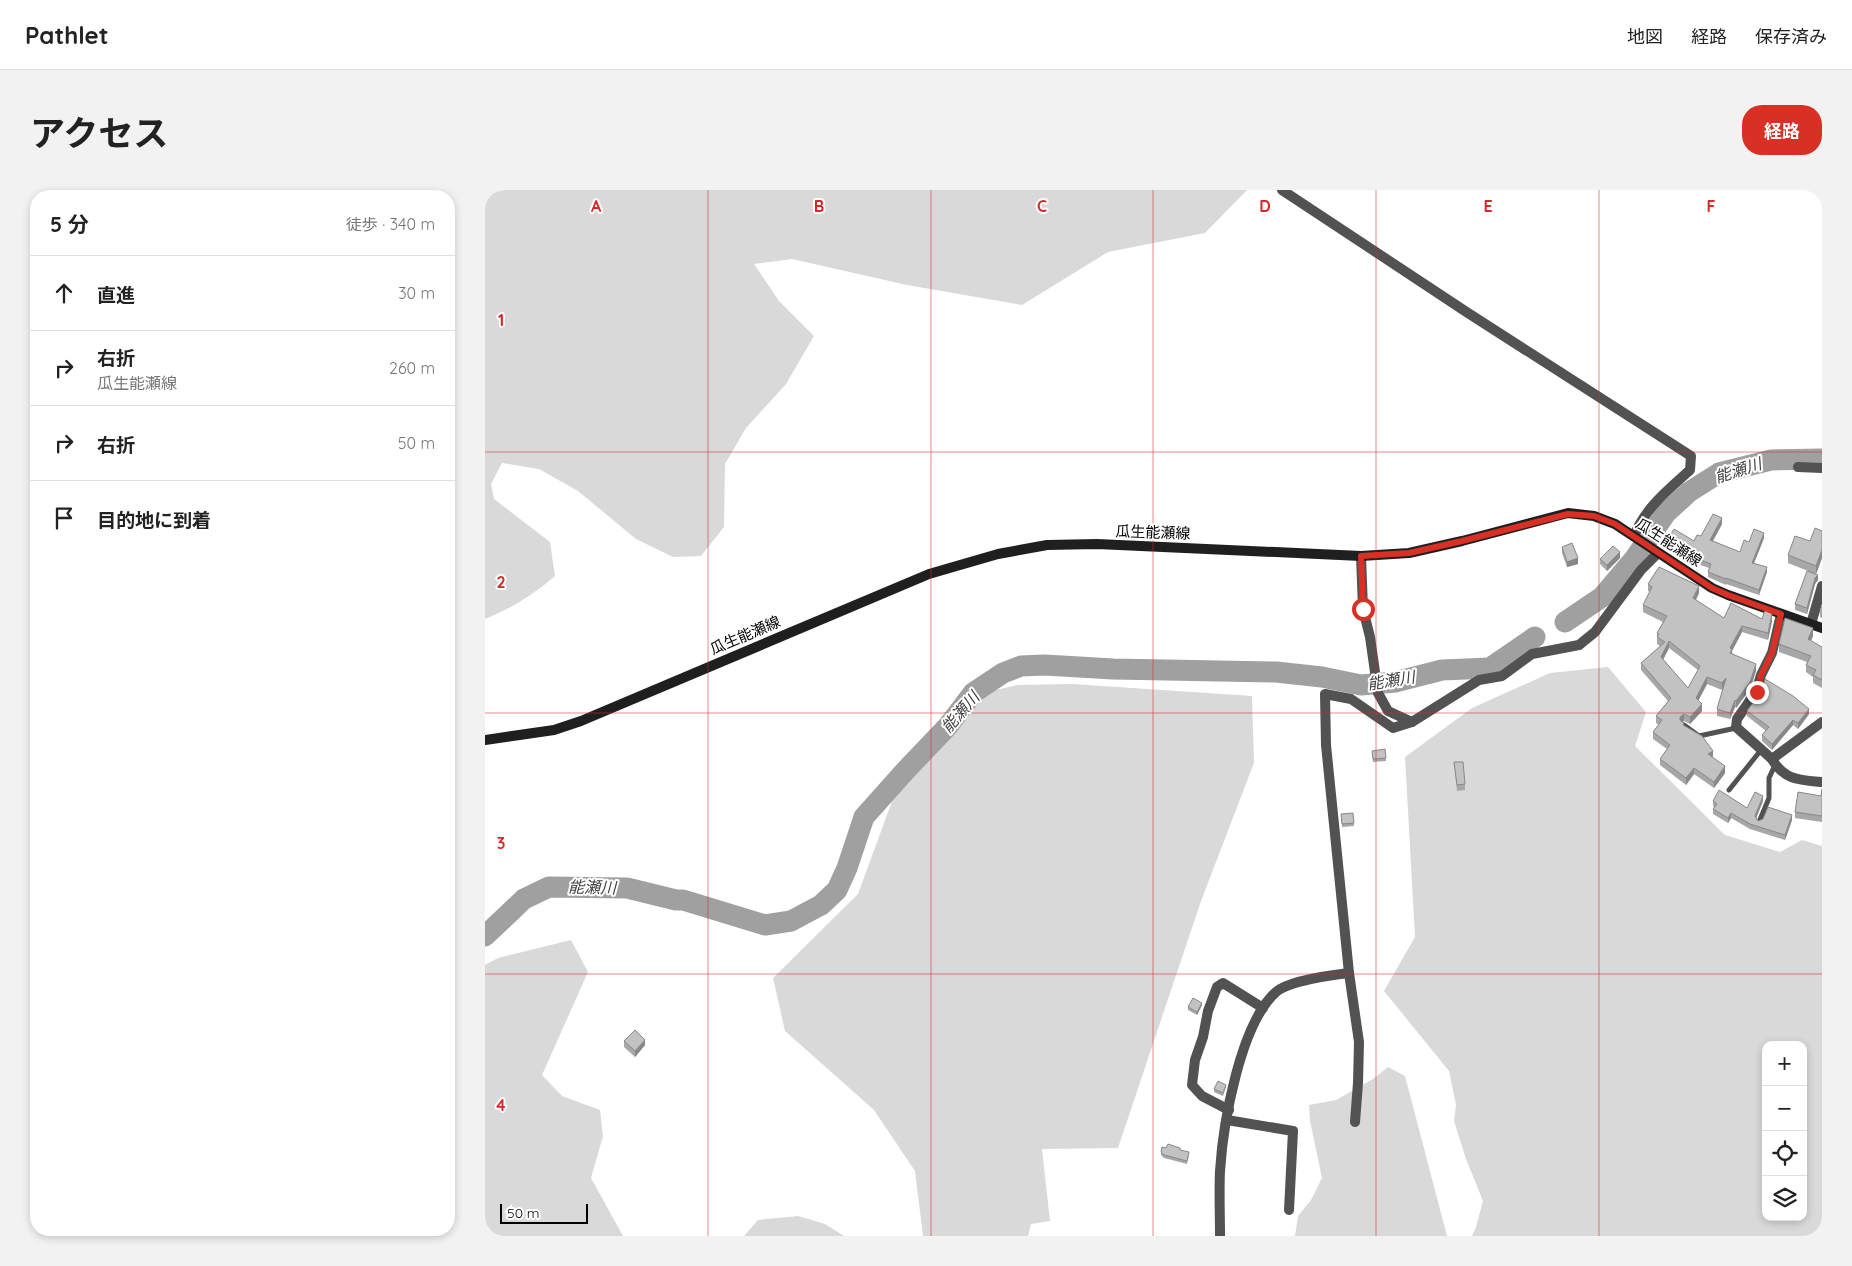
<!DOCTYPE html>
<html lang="ja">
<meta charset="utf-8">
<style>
body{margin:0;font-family:Quicksand,"Noto Sans JP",sans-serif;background:#f2f2f2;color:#222}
.controls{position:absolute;right:15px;bottom:15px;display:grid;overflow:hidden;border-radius:10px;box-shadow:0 2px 8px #0003}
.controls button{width:45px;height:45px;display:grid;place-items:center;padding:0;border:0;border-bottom:1px solid #e0e0e0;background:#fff;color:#222;font:25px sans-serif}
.scale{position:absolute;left:15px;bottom:12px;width:88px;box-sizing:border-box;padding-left:5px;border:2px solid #000;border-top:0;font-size:14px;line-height:18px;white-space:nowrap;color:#000;-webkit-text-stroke:4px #fff;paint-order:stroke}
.stop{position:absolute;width:15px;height:15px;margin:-11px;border:4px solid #d93025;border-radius:50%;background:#fff}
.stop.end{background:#d93025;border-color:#fff;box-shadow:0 1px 5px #0008}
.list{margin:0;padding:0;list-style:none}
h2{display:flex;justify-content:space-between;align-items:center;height:65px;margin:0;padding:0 20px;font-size:21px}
h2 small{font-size:16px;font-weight:400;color:#767676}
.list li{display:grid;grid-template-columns:32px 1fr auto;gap:15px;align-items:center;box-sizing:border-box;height:75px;padding:0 20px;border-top:1px solid #e0e0e0}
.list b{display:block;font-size:19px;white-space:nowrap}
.list p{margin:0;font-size:16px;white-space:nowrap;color:#767676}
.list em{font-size:16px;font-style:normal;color:#767676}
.icon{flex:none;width:28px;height:28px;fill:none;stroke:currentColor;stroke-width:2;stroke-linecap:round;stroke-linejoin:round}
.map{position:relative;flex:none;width:1337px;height:1046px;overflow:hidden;border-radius:20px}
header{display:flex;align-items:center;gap:30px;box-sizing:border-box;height:70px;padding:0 25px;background:#fff;border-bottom:1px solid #e0e0e0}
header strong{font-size:24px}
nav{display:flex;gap:28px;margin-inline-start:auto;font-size:18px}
.intro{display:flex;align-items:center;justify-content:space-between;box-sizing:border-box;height:120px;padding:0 30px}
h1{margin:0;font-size:35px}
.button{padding:12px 22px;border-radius:20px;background:#d93025;color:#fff;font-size:18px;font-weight:700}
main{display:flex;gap:30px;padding:0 30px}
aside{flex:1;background:#fff;border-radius:20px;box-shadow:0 2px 8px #0003}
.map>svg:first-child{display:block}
</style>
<header>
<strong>Pathlet</strong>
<nav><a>地図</a><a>経路</a><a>保存済み</a></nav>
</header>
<div class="intro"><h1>アクセス</h1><a class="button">経路</a></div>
<main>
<aside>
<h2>5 分<small>徒歩 · 340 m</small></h2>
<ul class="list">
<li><svg class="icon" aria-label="ahead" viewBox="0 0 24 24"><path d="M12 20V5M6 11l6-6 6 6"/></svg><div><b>直進</b></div><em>30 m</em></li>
<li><svg class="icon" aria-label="right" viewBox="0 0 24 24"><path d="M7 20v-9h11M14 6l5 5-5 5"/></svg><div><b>右折</b><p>瓜生能瀬線</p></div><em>260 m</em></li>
<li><svg class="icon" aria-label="right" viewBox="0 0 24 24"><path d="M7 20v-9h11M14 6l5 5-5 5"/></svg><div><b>右折</b></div><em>50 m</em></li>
<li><svg class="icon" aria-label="arrive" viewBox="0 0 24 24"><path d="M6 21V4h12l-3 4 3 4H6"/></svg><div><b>目的地に到着</b></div></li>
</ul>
</aside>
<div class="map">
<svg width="1337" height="1046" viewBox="0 0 1337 1046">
<rect width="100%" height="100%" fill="#fff"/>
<g fill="#d9d9d9" fill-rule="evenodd">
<path d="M0,0H762L720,43L623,62L537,115L422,95L307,69L269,74L294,111L329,146L301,194L261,238L240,274L239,337L216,366L188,367L151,349L93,301L54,279L17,273L6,294L9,309L65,352L70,386C48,405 27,418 0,429Z"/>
<path d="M1123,477L1161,522L1150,556L1240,645L1295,662L1317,650L1337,656V1046H987L991,1037L998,1011L981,969L969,931L971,915L964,881L899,801L930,747L920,567L987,518L1065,483ZM1281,855H1318V1027H1281Z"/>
<polygon points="587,494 767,506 769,573 716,711 633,958 557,959 565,1031 546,1034 543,1046 438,1046 430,981 389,920 300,841 288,788 373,704 417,584 497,503 533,495"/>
<polygon points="86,750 103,782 57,885 77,906 115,920 118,946 106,988 138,1046 0,1046 0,775 13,768"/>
<polygon points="903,877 920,886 962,1046 810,1046 813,1026 826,1010 837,988 825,931 824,915 851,910 888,889"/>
<polygon points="313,1026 340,1034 359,1046 259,1046 273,1030"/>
</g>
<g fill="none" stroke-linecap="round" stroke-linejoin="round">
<g stroke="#a0a0a0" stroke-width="21">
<polyline points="1080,432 1117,407 1150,368 1181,323 1204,302 1234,283 1286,270 1337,269"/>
<polyline points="0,746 39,709 64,697 142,698 191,710 198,710 280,735 306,731 336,715 352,700 362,678 379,627 421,580 463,536 488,503 518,483 536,476 560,475 628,479 791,482 837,487 876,495 910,492 957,480 1005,478 1050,447"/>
</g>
<g stroke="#525252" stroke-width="5">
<polyline points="1199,535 1214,546 1251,538"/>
<polyline points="1244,600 1276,560"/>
<polyline points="1274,632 1284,608 1284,588 1290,575"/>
</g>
<g stroke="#525252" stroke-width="10">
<path d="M797,0L983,123L1206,266L1205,280C1183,300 1160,318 1149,346"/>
<polyline points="1313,277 1337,278"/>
<polyline points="876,366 878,419 885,447 893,503 903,521 927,532"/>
<polyline points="1326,434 1337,396"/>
<path d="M1337,532L1287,569C1299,590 1314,590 1337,592"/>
<polyline points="1287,569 1251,537 1252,529 1271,502 1276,485 1287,463 1296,424"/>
<polyline points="864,783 874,852 873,893 870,932"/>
<polyline points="744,920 717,906 707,895 710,870 718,847 723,821 732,797 738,793 778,818"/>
<polyline points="742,930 808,941 804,1020"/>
<path d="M735,1046C735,1024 734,1003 735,981C738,934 755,834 791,802C803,791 847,785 864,783L841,555L840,504L866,509L908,538L927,532L994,490L1017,486L1047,464L1094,455L1110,442L1156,380L1173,363"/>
</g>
<polyline stroke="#1f1f1f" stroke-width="10" points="0,550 69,540 96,531 444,384 513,364 562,355 612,354 876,366 924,363 977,351 1083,323 1109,326 1130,334 1227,398 1243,405 1337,438"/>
</g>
<g fill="#a7a7a7" fill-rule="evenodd">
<polygon points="1237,334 1228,351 1255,362 1264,352 1279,348 1269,373 1282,382 1274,405 1241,394 1241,395 1223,387 1223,382 1224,378 1198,369 1181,357 1181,352 1209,351"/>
<polygon points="1337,341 1337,368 1331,384 1333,390 1330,394 1322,424 1310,420 1310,414 1323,381 1303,373 1303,365 1325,351"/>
<polygon points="1077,357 1093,374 1082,377 1077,363"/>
<polygon points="1135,368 1122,381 1115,374 1115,369"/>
<path d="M1163,394L1214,403L1211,410L1239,428L1277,429L1287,431L1283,450L1257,442L1247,461V463L1271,481L1265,499L1251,518L1250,517L1245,529L1232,526V519L1238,498L1237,500L1222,494L1213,511L1217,521L1205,534L1199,531L1197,532L1199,536L1240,583L1229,598L1209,584L1201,595L1175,575V569L1182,559L1168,549V542L1174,535L1171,533V526L1183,511L1156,480V473L1175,456L1172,454V443L1178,432L1158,422V415L1165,402L1163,401ZM1184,458L1213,480L1203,498L1178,469Z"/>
<polygon points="1337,414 1337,428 1335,427 1335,421"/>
<polygon points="1328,446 1326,451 1337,457 1337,498 1328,493 1328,487 1321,482 1321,475 1322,472 1294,462 1294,454"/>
<polygon points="1262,521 1324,524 1313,539 1308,535 1287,560 1277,551 1277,545 1281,541 1262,526"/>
<polygon points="887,563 901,568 901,571 888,572"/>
<polygon points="969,572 980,594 980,600 972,601"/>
<polygon points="1337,599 1337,632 1310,628 1310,622 1336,606"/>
<polygon points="1228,611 1262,618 1278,611 1271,628 1273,631 1307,630 1300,650 1265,639 1246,628 1243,633 1228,624 1228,619 1229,617 1228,616"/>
<polygon points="856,624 869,633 869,636 857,637"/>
<polygon points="717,815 712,825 703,820 703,817"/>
<polygon points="139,851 160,855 150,867 139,857"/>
<polygon points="741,897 738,906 729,902 729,899"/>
<polygon points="695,960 704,965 702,974 679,968 676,965 676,962"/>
</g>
<g fill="#888">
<polygon points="1237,328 1237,334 1225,356 1225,350"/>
<polygon points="1279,343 1279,348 1267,378 1267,373"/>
<polygon points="1337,360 1337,368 1331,384 1331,376"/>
<polygon points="1135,362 1135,368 1122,381 1122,375"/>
<polygon points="1093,368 1093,374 1082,377 1082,372"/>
<polygon points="1282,377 1282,382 1274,405 1274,400"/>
<polygon points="1333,385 1333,390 1330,394 1322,424 1322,418 1330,388"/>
<polygon points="1214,396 1214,403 1208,415 1208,408"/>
<polygon points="1287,424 1287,431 1283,450 1283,443"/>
<polygon points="1257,436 1257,442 1247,461 1247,466 1245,465 1245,458"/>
<polygon points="1328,438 1328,446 1323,457 1323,449"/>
<polygon points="1184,451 1184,458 1176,474 1176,467"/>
<polygon points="1271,474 1271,481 1265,499 1251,518 1251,511"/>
<polygon points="1222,487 1222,494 1211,515 1211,508"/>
<polygon points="1241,488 1241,495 1237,500 1237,493"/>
<polygon points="1250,510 1250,517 1245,529 1245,523"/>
<polygon points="1217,514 1217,521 1205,534 1205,527"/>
<polygon points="1324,519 1324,524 1313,539 1313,533"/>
<polygon points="1199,524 1199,531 1195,534 1195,527"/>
<polygon points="1308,530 1308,535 1287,560 1287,554"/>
<polygon points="1228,561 1228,567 1223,564"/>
<polygon points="1240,576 1240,583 1229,598 1229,592"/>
<polygon points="1209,578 1209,584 1201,595 1201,588"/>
<polygon points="1278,606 1278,611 1270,631 1270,626"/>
<polygon points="1246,623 1246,628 1243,633 1243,628"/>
<polygon points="1307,625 1307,630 1300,650 1300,645"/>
<polygon points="717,813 717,815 712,825 712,822"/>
<polygon points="160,850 160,855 150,867 150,861"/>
</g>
<g fill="#c2c2c2" stroke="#888" fill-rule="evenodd">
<polygon points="1228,324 1237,328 1225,350 1255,362 1259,350 1264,352 1269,339 1279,343 1267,373 1282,377 1274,400 1241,388 1241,389 1223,382 1226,374 1198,363 1181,352 1189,339 1209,351 1212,345 1216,346"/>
<polygon points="1330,338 1337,341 1337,360 1331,376 1303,365 1310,346 1325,351"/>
<polygon points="1087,353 1093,368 1082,372 1077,357"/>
<polygon points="1128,356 1135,362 1122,375 1115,369"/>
<path d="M1174,377L1214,396L1208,408L1239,428L1246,413L1277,429L1280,420L1287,424L1283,443L1257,436L1245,458L1247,459L1245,463L1271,474L1265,492L1251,511L1250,510L1245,523L1232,519L1241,488L1237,493L1222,487L1211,508L1217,514L1205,527L1199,524L1195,527V530L1199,534L1198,535L1217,546L1228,561L1223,564L1240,576L1229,592L1209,578L1201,588L1175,569L1185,555L1168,542L1177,530L1171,526L1186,508L1156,473L1180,452L1172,447L1174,444L1172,443L1182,426L1158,415L1167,397L1163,394ZM1184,451L1215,476L1203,498L1176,467Z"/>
<polygon points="1322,381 1333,385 1330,388 1322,418 1310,414"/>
<polygon points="1300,428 1328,438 1323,449 1337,457 1337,490 1328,485 1331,480 1321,475 1326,466 1294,454"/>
<polygon points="1280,489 1308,506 1324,519 1313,533 1308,530 1287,554 1277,545 1284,537 1262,521 1277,500"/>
<polygon points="900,559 901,568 888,569 887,561"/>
<polygon points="969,572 978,572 980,594 972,595"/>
<polygon points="1337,599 1337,626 1310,622 1313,602 1336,606"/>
<polygon points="1234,600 1262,618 1270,602 1278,606 1270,626 1273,631 1278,629 1283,617 1307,625 1300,645 1265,634 1246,623 1243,628 1228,619 1232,614 1228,611"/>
<polygon points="868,623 869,633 857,634 856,624"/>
<polygon points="708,808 717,813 712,822 703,817"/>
<polygon points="150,840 160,850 150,861 139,851"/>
<polygon points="733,891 741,895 738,903 729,899"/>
<polygon points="683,954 695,958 695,960 704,962 702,971 679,965 676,962 677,957 681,958"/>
</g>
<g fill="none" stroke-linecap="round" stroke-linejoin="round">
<polyline stroke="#d93025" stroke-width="6" points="878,419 876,366 924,363 977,351 1083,324 1109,326 1130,334 1227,398 1243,405 1296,424 1287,463 1276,485 1272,502"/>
</g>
<path fill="none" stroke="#d62828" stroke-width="1" stroke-opacity="0.55" d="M223,0V1046M446,0V1046M668,0V1046M891,0V1046M1114,0V1046M0,262H1337M0,523H1337M0,784H1337"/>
<g text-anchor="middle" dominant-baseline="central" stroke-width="4" stroke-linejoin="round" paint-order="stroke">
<g font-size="15" fill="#000" stroke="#fff">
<text transform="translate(668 342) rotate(2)">瓜生能瀬線</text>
<text transform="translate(1184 352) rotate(33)">瓜生能瀬線</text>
<text transform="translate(260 445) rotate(-23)">瓜生能瀬線</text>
</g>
<g font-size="16" font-style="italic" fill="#414141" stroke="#fff">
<text transform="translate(1253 280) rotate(-18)">能瀬川</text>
<text transform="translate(906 490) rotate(-9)">能瀬川</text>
<text transform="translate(475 522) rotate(-49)">能瀬川</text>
<text transform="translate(107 697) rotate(1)">能瀬川</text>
</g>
</g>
<g font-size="16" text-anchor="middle" font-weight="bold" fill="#d62828" stroke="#fff" stroke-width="4" stroke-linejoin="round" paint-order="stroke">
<text x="111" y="22">A</text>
<text x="334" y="22">B</text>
<text x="557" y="22">C</text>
<text x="780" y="22">D</text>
<text x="1003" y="22">E</text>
<text x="1226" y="22">F</text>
<text x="16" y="136">1</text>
<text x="16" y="398">2</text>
<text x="16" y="659">3</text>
<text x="16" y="921">4</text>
</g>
</svg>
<div class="controls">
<button>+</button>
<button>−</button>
<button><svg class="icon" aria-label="locate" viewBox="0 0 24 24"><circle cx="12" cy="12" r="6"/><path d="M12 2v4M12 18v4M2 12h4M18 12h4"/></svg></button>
<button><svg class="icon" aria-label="layers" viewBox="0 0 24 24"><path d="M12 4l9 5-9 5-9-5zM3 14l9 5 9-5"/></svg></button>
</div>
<div class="scale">50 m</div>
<div class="stop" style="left:878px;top:419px"></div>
<div class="stop end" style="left:1272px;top:502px"></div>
</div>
</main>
